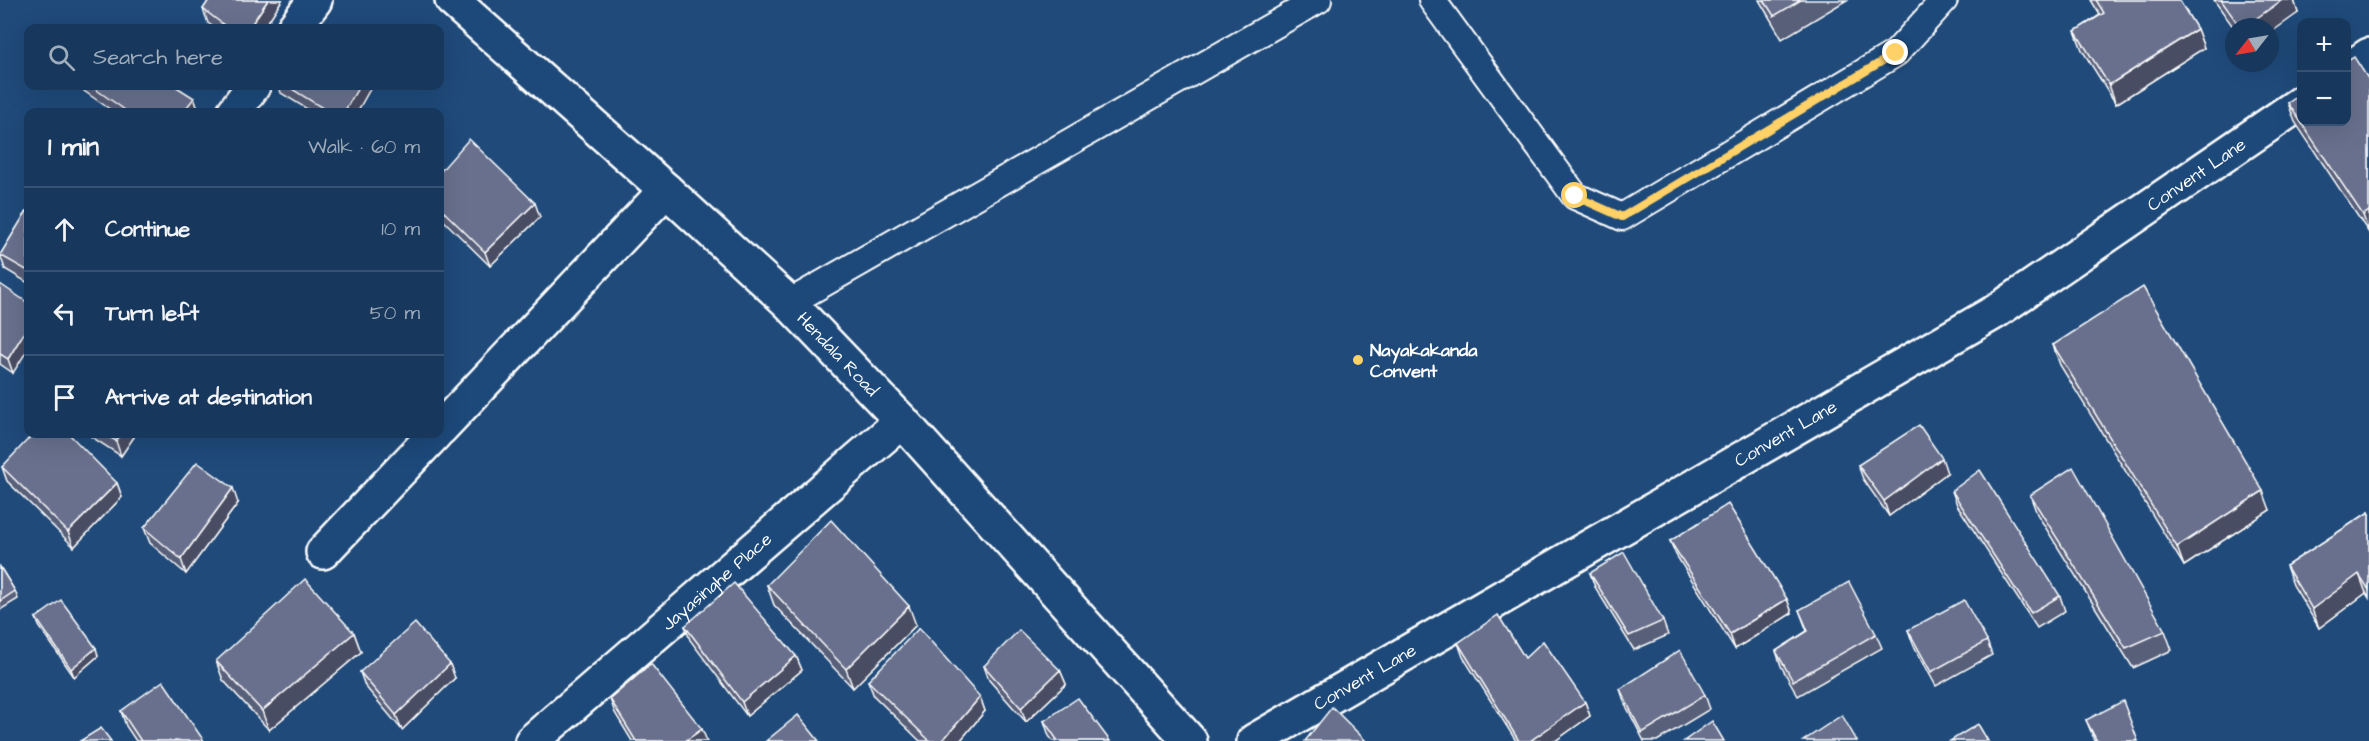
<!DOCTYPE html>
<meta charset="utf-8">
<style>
body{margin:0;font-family:"Architects Daughter",sans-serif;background:#203f62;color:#f1f3f6}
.controls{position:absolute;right:18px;top:18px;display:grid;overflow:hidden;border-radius:12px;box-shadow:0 6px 24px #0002}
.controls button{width:54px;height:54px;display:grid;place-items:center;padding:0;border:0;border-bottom:2px solid #365272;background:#17385c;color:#f1f3f6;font:30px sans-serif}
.compass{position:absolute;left:2225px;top:18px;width:54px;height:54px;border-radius:50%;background:#17385c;box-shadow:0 6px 24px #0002;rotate:239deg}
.stop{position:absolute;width:18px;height:18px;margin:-14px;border:4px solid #ffd166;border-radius:50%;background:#fff}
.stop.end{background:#ffd166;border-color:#fff;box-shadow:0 2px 6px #0008}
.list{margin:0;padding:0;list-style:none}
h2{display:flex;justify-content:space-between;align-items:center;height:78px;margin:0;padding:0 24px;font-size:26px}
h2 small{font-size:20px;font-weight:400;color:#9eacbb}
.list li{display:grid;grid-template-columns:39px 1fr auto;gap:18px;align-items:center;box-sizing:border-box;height:84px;padding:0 24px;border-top:2px solid #365272}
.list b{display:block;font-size:22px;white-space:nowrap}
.list em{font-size:20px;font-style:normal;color:#9eacbb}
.icon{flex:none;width:33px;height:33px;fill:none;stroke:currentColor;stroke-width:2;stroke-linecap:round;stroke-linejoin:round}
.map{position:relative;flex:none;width:2369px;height:741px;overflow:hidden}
.search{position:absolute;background:#17385c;box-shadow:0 6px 24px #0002;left:24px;top:24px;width:420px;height:66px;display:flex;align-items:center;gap:15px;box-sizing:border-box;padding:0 21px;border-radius:12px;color:#9eacbb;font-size:22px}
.panel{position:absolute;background:#17385c;box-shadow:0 6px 24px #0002;left:24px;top:108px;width:420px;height:330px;border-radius:12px}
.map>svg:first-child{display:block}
</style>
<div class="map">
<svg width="2369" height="741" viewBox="0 0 2369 741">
<rect width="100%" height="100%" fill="#1f4a7a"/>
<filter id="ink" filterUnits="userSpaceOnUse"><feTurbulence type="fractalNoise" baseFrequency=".0167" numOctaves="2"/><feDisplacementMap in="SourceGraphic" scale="12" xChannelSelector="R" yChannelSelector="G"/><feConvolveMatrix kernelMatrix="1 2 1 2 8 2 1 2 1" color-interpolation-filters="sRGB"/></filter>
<g filter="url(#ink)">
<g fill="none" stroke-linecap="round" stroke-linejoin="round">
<g stroke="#fff" stroke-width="30">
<g id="lane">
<polyline points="1432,0 1575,196 1622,217 1896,53 1944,0"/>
<polyline points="789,303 1318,0"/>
</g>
</g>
<g stroke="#fff" stroke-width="38">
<g id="street">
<polyline points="294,28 315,0"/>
<polyline points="2346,71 2369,55"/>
<polyline points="234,112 253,86"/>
<polyline points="440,429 666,190"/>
<polyline points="323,552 435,434"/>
<path id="s1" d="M532,741L902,421"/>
<path id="s2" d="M1254,741L1995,312L2302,102"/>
</g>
</g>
<g stroke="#fff" stroke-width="38">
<g id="primary">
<path id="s3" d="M452,0L666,190L789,303L902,421L1190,741"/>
</g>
</g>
<use href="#lane" stroke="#1f4a7a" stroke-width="26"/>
<use href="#street" stroke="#1f4a7a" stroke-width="33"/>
<use href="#primary" stroke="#1f4a7a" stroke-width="33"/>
</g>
<g fill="#595f79" stroke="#fff" stroke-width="1.5">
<polygon points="209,0 282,0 264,28 215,28 208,23 203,9"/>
<polygon points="1759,0 1847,0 1782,39"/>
<polygon points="2091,0 2179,0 2197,29 2204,48 2116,104 2082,50 2075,31 2100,15"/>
<polygon points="2214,0 2294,0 2298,13 2270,27 2234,28"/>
<polygon points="2369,80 2369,233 2295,122 2288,103"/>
<polygon points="82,86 175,86 194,98 199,112 114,112 84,91"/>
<polygon points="279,86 369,86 370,89 357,112 312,112 281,93"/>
<polygon points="440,172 540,217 490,266 440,217"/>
<polygon points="28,209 28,283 5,269 0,255"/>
<polygon points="0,284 13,373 0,364"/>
<polygon points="2053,345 2270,510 2184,566 2060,365"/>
<polygon points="87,434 136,434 121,456"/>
<polygon points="1858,465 1947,473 1889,516 1863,479"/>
<polygon points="2,467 117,483 122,497 74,547 7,481"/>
<polygon points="1952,491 2060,596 2065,611 2037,628 1957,505"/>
<polygon points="2030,495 2165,631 2172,650 2133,668 2037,514"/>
<polygon points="238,503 186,574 150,543 144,528"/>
<polygon points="2369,512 2369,598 2366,593 2319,628 2293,585 2286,566"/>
<polygon points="1670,541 1787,599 1792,613 1735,649 1676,555"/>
<polygon points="0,567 15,591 18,599 0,610"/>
<polygon points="1590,573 1663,621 1668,635 1634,650 1595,587"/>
<polygon points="767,585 916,625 853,688 774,605"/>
<polygon points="1799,610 1876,634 1882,648 1798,696 1781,666 1776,651 1807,631"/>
<polygon points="36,618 98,656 74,677 39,626"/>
<polygon points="685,626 796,656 802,670 747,716 690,640"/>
<polygon points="1908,630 1987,641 1992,655 1936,686 1913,644"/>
<polygon points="354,633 361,652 269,730 223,680 216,661"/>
<polygon points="1458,643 1585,702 1590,716 1555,741 1516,741 1463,657"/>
<polygon points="984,666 1060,670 1066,684 1026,722 989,680"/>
<polygon points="360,672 455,678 402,730 365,686"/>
<polygon points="868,681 980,697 985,711 960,741 920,741 874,696"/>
<polygon points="1620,689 1705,695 1710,709 1657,741 1644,741 1625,704"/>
<polygon points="610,699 707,741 632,741 615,713"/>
<polygon points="121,711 204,741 136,741 126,726"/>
<polygon points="2086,720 2138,741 2095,741"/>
<polygon points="1044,721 1110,741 1053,741 1049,736"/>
</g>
<g fill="#494e63" stroke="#fff" stroke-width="1.5">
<polygon points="268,0 282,0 264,28 249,28"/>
<polygon points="2282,0 2294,0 2298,13 2270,33 2270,27 2244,27"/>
<polygon points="2197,29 2204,48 2116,104 2109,85"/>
<polygon points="359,86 369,86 370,89 357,112 344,112"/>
<polygon points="194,98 199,112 183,112"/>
<polygon points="535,203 540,217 490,266 485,252"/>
<polygon points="2369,211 2369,232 2363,215"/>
<polygon points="28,326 28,349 13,373 8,359"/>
<polygon points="121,434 136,434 121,456 116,441"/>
<polygon points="1942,458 1947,473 1889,516 1884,501"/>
<polygon points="117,483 122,497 74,547 68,532"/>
<polygon points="233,488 238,503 186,574 181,559"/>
<polygon points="2263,491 2270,510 2184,566 2177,547"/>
<polygon points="2359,574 2366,593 2319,628 2312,609"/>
<polygon points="1787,599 1792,613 1735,649 1730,634"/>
<polygon points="909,606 916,625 853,688 846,669"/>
<polygon points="354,633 361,652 269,730 262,711"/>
<polygon points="96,648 98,656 74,677 71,669"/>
<polygon points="796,656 802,670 747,716 742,702"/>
<polygon points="450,664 455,678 402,730 396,715"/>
<polygon points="1060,670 1066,684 1026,722 1021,708"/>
<polygon points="980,697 985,711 960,741 942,741"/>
<polygon points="1585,702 1590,716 1555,741 1530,741"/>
<polygon points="702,729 707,741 685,741"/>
</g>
<g fill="#686f8d" stroke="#fff" stroke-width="1.5">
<polygon points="209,0 268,0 249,28 228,28 203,9"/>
<polygon points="1764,0 1801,0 1774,16"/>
<polygon points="2096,0 2179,0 2197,29 2109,85 2075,31 2104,13"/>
<polygon points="2221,0 2282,0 2244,27 2240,27"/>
<polygon points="2354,57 2369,80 2369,211 2363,215 2288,103 2301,94 2301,122 2346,122 2346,62"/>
<polygon points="91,86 175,86 194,98 183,112 128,112"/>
<polygon points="287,86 359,86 344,112 329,112"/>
<polygon points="469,139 535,203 485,252 440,208 440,172"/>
<polygon points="28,209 28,271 0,255"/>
<polygon points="0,284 28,303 28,326 8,359 0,354"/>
<polygon points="2143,287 2263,491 2177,547 2053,345"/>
<polygon points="1919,425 1942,458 1884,501 1858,465"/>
<polygon points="33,434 69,434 117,483 68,532 2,467"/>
<polygon points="104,434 121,434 116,441"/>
<polygon points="197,462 233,488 181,559 144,528"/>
<polygon points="2073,467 2165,631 2126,648 2030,495"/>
<polygon points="1980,470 2060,596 2031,613 1952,491"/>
<polygon points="1728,504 1787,599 1730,634 1670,541"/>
<polygon points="2369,512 2369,590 2359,574 2312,609 2286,566"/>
<polygon points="831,520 909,606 846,669 767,585"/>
<polygon points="1624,552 1663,621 1629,636 1590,573"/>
<polygon points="0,567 15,591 0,601"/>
<polygon points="305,579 354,633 262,711 216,661"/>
<polygon points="1849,582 1876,634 1793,681 1776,651 1808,631 1799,610"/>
<polygon points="734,583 796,656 742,702 685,626"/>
<polygon points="61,600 96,648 71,669 36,618"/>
<polygon points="1964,600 1987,641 1931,672 1908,630"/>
<polygon points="1498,615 1525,658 1543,641 1585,702 1530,741 1519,741 1458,643"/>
<polygon points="415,623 450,664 396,715 360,672"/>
<polygon points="919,628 980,697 942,741 930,741 868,681"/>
<polygon points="1019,630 1060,670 1021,708 984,666"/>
<polygon points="1680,650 1705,695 1642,733 1620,689"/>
<polygon points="651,664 702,729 685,741 636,741 610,699"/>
<polygon points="163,681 204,741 141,741 121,711"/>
<polygon points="1078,698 1110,741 1058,741 1044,721"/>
<polygon points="2123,701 2138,741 2097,741 2086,720"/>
<polygon points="1332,707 1366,741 1305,741"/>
<polygon points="798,715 819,741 766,741"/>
<polygon points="1842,715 1857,741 1803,741"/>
<polygon points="1712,721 1724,741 1684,741"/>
<polygon points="1978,724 1988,741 1950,741"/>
<polygon points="101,728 111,741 80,741"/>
</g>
</g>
<g fill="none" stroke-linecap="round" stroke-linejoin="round" filter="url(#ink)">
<polyline stroke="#ffd166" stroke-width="8" points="1575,196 1622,217 1896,53"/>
</g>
<circle fill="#ffd166" stroke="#1f4a7a" stroke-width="2" cx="1358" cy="360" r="6"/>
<g text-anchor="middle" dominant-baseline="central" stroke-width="5" stroke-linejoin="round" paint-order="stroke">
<g font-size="18" fill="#fff" stroke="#1f4a7a">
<text stroke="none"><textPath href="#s2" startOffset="1100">Convent Lane</textPath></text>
<text stroke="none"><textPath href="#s3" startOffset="524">Hendala Road</textPath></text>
<text stroke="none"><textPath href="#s2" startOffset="614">Convent Lane</textPath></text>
<text stroke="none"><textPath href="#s1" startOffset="244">Jayasinghe Place</textPath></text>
<text stroke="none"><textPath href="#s2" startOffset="128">Convent Lane</textPath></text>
</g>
<g font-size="18" font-weight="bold" fill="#fff" stroke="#1f4a7a" text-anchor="start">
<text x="1370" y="350">Nayakakanda<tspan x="1370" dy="21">Convent</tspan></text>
</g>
</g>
</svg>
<div class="controls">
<button>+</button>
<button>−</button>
</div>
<svg class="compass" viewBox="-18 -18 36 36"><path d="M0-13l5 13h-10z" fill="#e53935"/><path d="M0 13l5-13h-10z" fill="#9eacbb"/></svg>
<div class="stop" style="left:1575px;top:196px"></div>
<div class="stop end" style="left:1896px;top:53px"></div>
<div class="search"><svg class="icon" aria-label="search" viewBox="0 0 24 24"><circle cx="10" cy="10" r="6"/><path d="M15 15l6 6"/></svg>Search here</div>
<section class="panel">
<h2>1 min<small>Walk · 60 m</small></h2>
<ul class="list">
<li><svg class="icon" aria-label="ahead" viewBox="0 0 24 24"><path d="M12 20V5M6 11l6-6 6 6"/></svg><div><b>Continue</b></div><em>10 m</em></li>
<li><svg class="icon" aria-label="left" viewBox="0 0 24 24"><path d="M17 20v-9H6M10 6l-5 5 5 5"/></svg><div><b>Turn left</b></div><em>50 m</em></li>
<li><svg class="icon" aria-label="arrive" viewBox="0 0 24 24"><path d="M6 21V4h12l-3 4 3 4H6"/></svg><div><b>Arrive at destination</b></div></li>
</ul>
</section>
</div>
